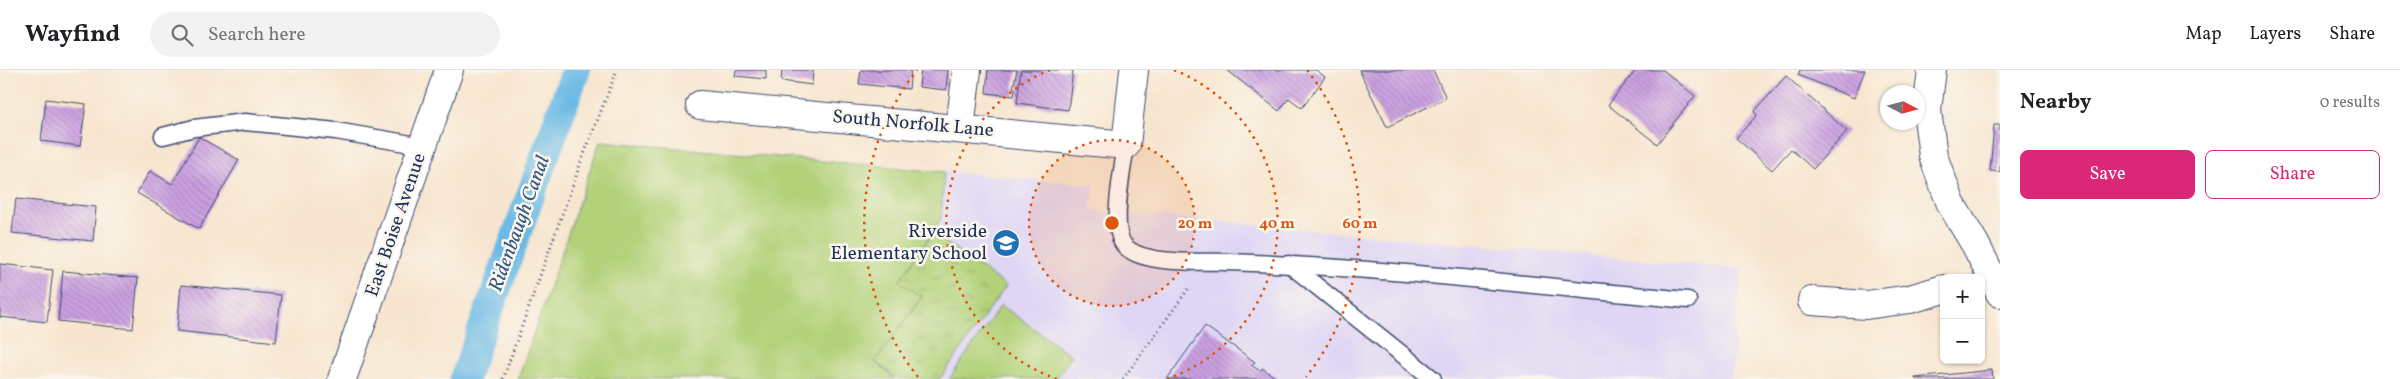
<!DOCTYPE html>
<meta charset="utf-8">
<style>
body{margin:0;font-family:Vollkorn,serif;background:#f2f2f2;color:#202124}
.controls{position:absolute;right:15px;bottom:15px;display:grid;overflow:hidden;border-radius:8px;box-shadow:0 1px 4px #0004}
.controls button{width:45px;height:45px;display:grid;place-items:center;padding:0;border:0;border-bottom:1px solid #e0e0e0;background:#fff;color:#202124;font:25px sans-serif}
.compass{position:absolute;left:1880px;top:15px;width:45px;height:45px;border-radius:50%;background:#fff;box-shadow:0 1px 4px #0004;rotate:96deg}
.list{margin:0;padding:0;list-style:none}
h2{display:flex;justify-content:space-between;align-items:center;height:65px;margin:0;padding:0 20px;font-size:21px}
h2 small{font-size:16px;font-weight:400;color:#757577}
.actions{display:flex;gap:10px;padding:15px 20px}
.actions a{flex:1;padding:11px 0;border:1px solid #db2777;border-radius:8px;text-align:center;font-size:18px;color:#db2777}
.actions .main{background:#db2777;color:#fff}
.icon{flex:none;width:28px;height:28px;fill:none;stroke:currentColor;stroke-width:2;stroke-linecap:round;stroke-linejoin:round}
.map{position:relative;flex:none;width:2000px;height:309px;overflow:hidden}
header{display:flex;align-items:center;gap:30px;box-sizing:border-box;height:70px;padding:0 25px;background:#fff;border-bottom:1px solid #e0e0e0}
header strong{font-size:24px}
nav{display:flex;gap:28px;margin-inline-start:auto;font-size:18px}
.search{width:350px;height:45px;background:#f2f2f2;display:flex;align-items:center;gap:12px;box-sizing:border-box;padding:0 18px;border-radius:28px;color:#757577;font-size:19px}
main{display:flex}
aside{flex:1;background:#fff}
.map>svg:first-child{display:block}
</style>
<header>
<strong>Wayfind</strong>
<div class="search"><svg class="icon" aria-label="search" viewBox="0 0 24 24"><circle cx="10" cy="10" r="6"/><path d="M15 15l6 6"/></svg>Search here</div>
<nav><a>Map</a><a>Layers</a><a>Share</a></nav>
</header>
<main>
<div class="map">
<svg width="2000" height="309" viewBox="0 0 2000 309">
<defs>
<pattern id="park-tufts" width="24" height="20" patternUnits="userSpaceOnUse" patternTransform="scale(1.25)"><rect width="24" height="20" fill="#b2d179"/><path d="M3 7l-1-3M5 7V3M7 7l1-3M15 17l-1-3M17 17v-4M19 17l1-3" fill="none" stroke="#98b46b"/></pattern>
<pattern id="building-back-hatch" width="6" height="6" patternUnits="userSpaceOnUse" patternTransform="scale(1.25)"><rect width="6" height="6" fill="#cba0e1"/><path d="M-1 5l2 2M0 0l6 6M5-1l2 2" fill="none" stroke="#a483ba"/></pattern>
</defs>
<rect width="100%" height="100%" fill="#fbf7ec"/>
<filter id="ink" filterUnits="userSpaceOnUse"><feTurbulence type="fractalNoise" baseFrequency=".02" numOctaves="2"/><feDisplacementMap in="SourceGraphic" scale="10" xChannelSelector="R" yChannelSelector="G"/><feConvolveMatrix kernelMatrix="1 2 1 2 8 2 1 2 1" color-interpolation-filters="sRGB"/></filter>
<filter id="wash" filterUnits="userSpaceOnUse"><feTurbulence type="fractalNoise" baseFrequency=".0096" numOctaves="4" result="noise"/><feDisplacementMap in="SourceGraphic" scale="20" xChannelSelector="R" yChannelSelector="G"/><feGaussianBlur stdDeviation="1.12" result="paint"/><feColorMatrix in="noise" values="0 0 0 0 0 0 0 0 0 0 0 0 0 0 0 0 0 1.4 0 .05"/><feComposite in="paint" operator="in"/></filter>
<g filter="url(#wash)">
<rect width="100%" height="100%" fill="#f7e5cf"/>
<polygon fill="#dfd5f5" points="600,71 1094,115 1091,140 1742,199 1731,309 518,309"/>
<g fill="#b2d179" stroke="#66806c">
<polygon points="600,71 944,102 941,148 900,211 922,227 875,292 895,309 518,309"/>
<polygon points="1001,235 1072,286 1056,309 949,309"/>
</g>
<polygon fill="url(#park-tufts)" stroke="#66806c" points="933,163 1006,216 940,309 898,309 875,292 922,227 899,211"/>
<g fill="none" stroke-linecap="round" stroke-linejoin="round">
<polyline stroke="#6abae5" stroke-width="29" points="464,309 576,0"/>
</g>
<g id="blocks">
<g fill="url(#building-back-hatch)">
<polygon points="736,0 766,0 766,9 735,6"/>
<polygon points="782,0 813,0 812,15 781,11"/>
<polygon points="861,0 911,0 909,19 859,14"/>
<polygon points="921,0 948,0 946,20 919,17"/>
<polygon points="988,0 1017,0 1013,18 1015,18 1014,26 986,23"/>
<polygon points="1021,0 1073,0 1068,40 1017,33"/>
<polygon points="1227,0 1316,0 1325,7 1302,38 1289,28 1279,41"/>
<polygon points="1359,0 1433,0 1446,28 1387,57"/>
<polygon points="1636,0 1663,0 1695,26 1657,74 1608,35"/>
<polygon points="1800,0 1865,0 1854,28 1798,5"/>
<polygon points="1786,6 1847,61 1813,99 1791,79 1772,100 1736,68 1757,45 1754,42"/>
<polygon points="46,29 86,34 80,76 41,71"/>
<polygon points="1994,55 2000,55 2000,102 1990,101"/>
<polygon points="199,67 239,90 199,159 137,123 150,101 172,114"/>
<polygon points="16,129 96,137 93,171 12,163"/>
<polygon points="0,194 53,200 47,252 0,247"/>
<polygon points="63,201 138,208 133,259 58,251"/>
<polygon points="181,215 281,225 276,272 177,261"/>
<polygon points="1205,256 1255,292 1251,295 1260,301 1262,298 1278,309 1167,309"/>
<polygon points="1992,300 1993,309 1915,309 1915,308"/>
</g>
</g>
</g>
<g filter="url(#ink)">
<use href="#blocks" fill-opacity="0" stroke="#3c4a6f" stroke-width="1"/>
<g fill="none" stroke-linecap="round" stroke-linejoin="round">
<g stroke="#3c4a6f" stroke-width="19">
<g id="service">
<polyline points="163,66 194,58 245,52 336,61 423,76"/>
<path d="M1126,75C1123,97 1110,158 1124,175C1141,196 1203,191 1229,192C1381,197 1536,216 1688,230"/>
<polyline points="1289,194 1433,309"/>
</g>
</g>
<g stroke="#3c4a6f" stroke-width="30">
<g id="minor">
<polyline points="1932,0 1927,40 1933,86 1951,134 1975,174 2000,223"/>
<polyline points="700,35 1126,75 1134,0"/>
<polyline points="960,58 967,0"/>
<polyline points="1812,231 1866,235 1910,229 1944,219"/>
</g>
</g>
<g stroke="#3c4a6f" stroke-width="30">
<polyline id="tertiary" points="342,309 449,0"/>
</g>
<g stroke="#3c4a6f" stroke-width="3" stroke-dasharray="1 4" stroke-linecap="butt">
<polyline points="503,309 581,92 617,0"/>
<polyline points="1123,309 1189,218"/>
</g>
<use href="#service" stroke="#fff" stroke-width="16"/>
<use href="#minor" stroke="#fff" stroke-width="28"/>
<use href="#tertiary" stroke="#fff" stroke-width="28"/>
</g>
</g>
<circle cx="1112" cy="153" r="83" fill="#de5710" fill-opacity=".12"/>
<g fill="none" stroke="#de5710" stroke-width="2.5" stroke-dasharray="2.5 5">
<circle cx="1112" cy="153" r="83"/>
<path d="M1057 309A165 165 0 0 1 1050 0M1174 0A165 165 0 0 1 1167 309"/>
<path d="M918 307A248 248 0 0 1 917 0M1307 0A248 248 0 0 1 1306 307"/>
</g>
<defs>
<g id="school-disc" transform="scale(1.4375)"><circle r="9.5" fill="#1f6fb2" stroke="#fbf7ec"/><path d="M0-5L7-2L0 1L-7-2ZM-4 1L0 2.5L4 1V4Q0 6-4 4Z" fill="#fff"/></g>
</defs>
<g fill-rule="evenodd">
<use href="#school-disc" x="1006" y="173"/>
</g>
<g text-anchor="middle" dominant-baseline="central" stroke-width="5" stroke-linejoin="round" paint-order="stroke">
<g font-size="19" fill="#1b2f5e" stroke="#fbf7ec">
<text transform="translate(913 54) rotate(5)">South Norfolk Lane</text>
<text transform="translate(396 155) rotate(-71)">East Boise Avenue</text>
</g>
<g font-size="19" fill="#1b2f5e" stroke="#fbf7ec" text-anchor="end">
<text x="987" y="162">Riverside<tspan x="987" dy="22">Elementary School</tspan></text>
</g>
<g font-size="20" font-style="italic" fill="#335986" stroke="#fbf7ec">
<text transform="translate(520 154) rotate(-70)">Ridenbaugh Canal</text>
</g>
</g>
<circle cx="1112" cy="153" r="8" fill="#de5710" stroke="#fbf7ec" stroke-width="2.5"/>
<g font-size="15" text-anchor="middle" font-weight="bold" fill="#de5710" stroke="#fbf7ec" stroke-width="5" stroke-linejoin="round" paint-order="stroke">
<text x="1195" y="158">20 m</text>
<text x="1277" y="158">40 m</text>
<text x="1360" y="158">60 m</text>
</g>
</svg>
<div class="controls">
<button>+</button>
<button>−</button>
</div>
<svg class="compass" viewBox="-18 -18 36 36"><path d="M0-13l5 13h-10z" fill="#e53935"/><path d="M0 13l5-13h-10z" fill="#757577"/></svg>
</div>
<aside>
<h2>Nearby<small>0 results</small></h2>
<ul class="list">
</ul>
<div class="actions"><a class="main">Save</a><a>Share</a></div>
</aside>
</main>
